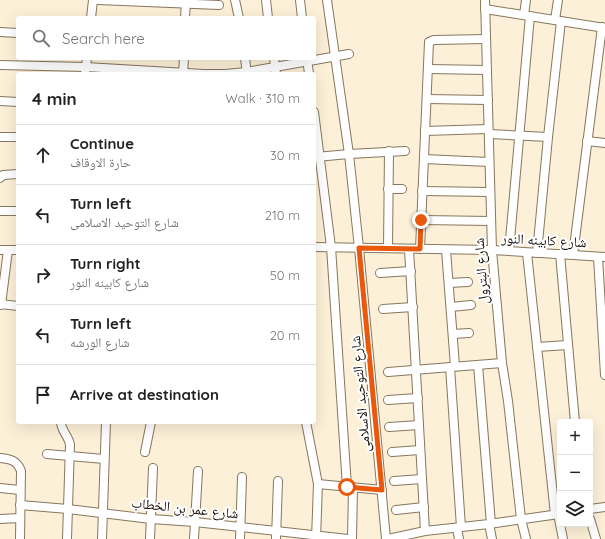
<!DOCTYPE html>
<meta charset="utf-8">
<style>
body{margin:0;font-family:Quicksand,"Noto Naskh Arabic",sans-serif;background:#f6f6f6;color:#222}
.controls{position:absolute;right:12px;bottom:12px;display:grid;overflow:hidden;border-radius:4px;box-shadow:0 4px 16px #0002}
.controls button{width:36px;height:36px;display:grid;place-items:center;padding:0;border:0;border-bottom:1px solid #e0e0e0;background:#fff;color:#222;font:20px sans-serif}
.stop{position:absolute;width:12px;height:12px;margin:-9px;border:3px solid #ea580c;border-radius:50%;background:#fff}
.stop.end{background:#ea580c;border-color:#fff;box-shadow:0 1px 4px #0008}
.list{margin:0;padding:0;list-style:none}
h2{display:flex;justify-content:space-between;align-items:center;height:52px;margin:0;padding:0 16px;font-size:17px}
h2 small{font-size:13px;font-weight:400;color:#767676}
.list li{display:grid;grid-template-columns:26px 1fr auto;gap:12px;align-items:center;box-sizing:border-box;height:60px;padding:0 16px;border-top:1px solid #e0e0e0}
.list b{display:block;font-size:15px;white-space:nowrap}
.list p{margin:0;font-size:13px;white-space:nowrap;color:#767676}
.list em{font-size:13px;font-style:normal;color:#767676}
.icon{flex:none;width:22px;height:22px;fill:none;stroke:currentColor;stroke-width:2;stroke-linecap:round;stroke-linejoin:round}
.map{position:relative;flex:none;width:605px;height:539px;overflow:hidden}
.search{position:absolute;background:#fff;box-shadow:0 4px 16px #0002;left:16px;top:16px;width:300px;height:44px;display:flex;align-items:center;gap:10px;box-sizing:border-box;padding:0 14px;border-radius:4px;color:#767676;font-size:15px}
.panel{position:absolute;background:#fff;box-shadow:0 4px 16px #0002;left:16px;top:72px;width:300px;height:352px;border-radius:4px}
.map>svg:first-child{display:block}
</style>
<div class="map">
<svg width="605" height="539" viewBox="0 0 605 539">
<rect width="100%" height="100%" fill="#fdf0d8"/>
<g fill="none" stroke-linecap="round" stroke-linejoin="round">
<g stroke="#86775d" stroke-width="10">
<g id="minor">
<polyline points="98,0 219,5"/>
<polyline points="235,0 239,18"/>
<polyline points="266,0 268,18"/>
<polyline points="300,0 302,18"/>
<polyline points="327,0 349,154 359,248 386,539"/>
<polyline points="485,0 492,250 502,363 508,401 521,519 526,539"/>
<polyline points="485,9 605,28"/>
<polyline points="524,15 526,0"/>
<polyline points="91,18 93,0"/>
<polyline points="185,18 186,1"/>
<polyline points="555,20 558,0"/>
<polyline points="0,32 18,33"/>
<polyline points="245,58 247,74"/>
<polyline points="274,58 276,74"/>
<polyline points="307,58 309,74"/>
<polyline points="0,65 86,67 204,74 225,74 246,72 349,54"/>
<polyline points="428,69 487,70"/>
<polyline points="85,74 87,58"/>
<polyline points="183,74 184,58"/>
<polyline points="427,99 488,100"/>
<polyline points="0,101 18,102"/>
<polyline points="314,112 331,247 347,487"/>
<polyline points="425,131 488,129"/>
<polyline points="489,134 548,137"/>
<polyline points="0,137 18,137"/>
<polyline points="587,141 605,143"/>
<polyline points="316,157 349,154 405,151"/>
<polyline points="424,159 489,162"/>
<polyline points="0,178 3,175 18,174"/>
<polyline points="388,189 402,189"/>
<polyline points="422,191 490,192"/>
<polyline points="0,211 18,211"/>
<polyline points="421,220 491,221"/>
<polyline points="314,247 492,250 605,257"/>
<polyline points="388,248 389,151"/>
<polyline points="409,249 425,531"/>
<polyline points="420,249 429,42 434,40 486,39"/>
<polyline points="0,250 18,250"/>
<polyline points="446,250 455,366"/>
<polyline points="509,251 530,16"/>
<polyline points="527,253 555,514"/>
<polyline points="537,253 548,137 561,21"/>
<polyline points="560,254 575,422"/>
<polyline points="573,255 602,27"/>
<polyline points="598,257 605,375"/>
<polyline points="380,273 411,271"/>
<polyline points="449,283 468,282"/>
<polyline points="0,304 18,306"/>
<polyline points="1,305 8,250"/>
<polyline points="451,307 471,305"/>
<polyline points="383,309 413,307"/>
<polyline points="453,334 469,333"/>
<polyline points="537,347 568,345"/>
<polyline points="478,365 491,524"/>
<polyline points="450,367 461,527"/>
<polyline points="388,372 502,363"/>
<polyline points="388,400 418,398"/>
<path d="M61,422C61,431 69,436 70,445L67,539"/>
<polyline points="306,422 318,484 316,539"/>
<polyline points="389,427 419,425"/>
<polyline points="145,452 151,422"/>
<polyline points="392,452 420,450"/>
<polyline points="47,454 104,459"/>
<path d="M0,458C10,459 17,460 21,471L20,539"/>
<polyline points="394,481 422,479"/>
<polyline points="318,484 382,490"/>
<polyline points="0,488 20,490"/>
<polyline points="20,505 68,509 151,519 195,522 348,539"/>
<polyline points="590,509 605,507"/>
<polyline points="396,510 424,507"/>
<polyline points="558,514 563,539"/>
<polyline points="0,519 20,518"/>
<polyline points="590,519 596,539"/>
<polyline points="489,524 492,539"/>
<polyline points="457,528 459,539"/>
<polyline points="102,539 106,422"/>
<polyline points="150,539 153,468"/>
<polyline points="194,539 198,471"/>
<polyline points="240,539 242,477"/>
<polyline points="276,539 278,481"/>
<polyline points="352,539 353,488"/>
<polyline points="388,539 425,531 489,524 559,514"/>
</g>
</g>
<use href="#minor" stroke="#fff" stroke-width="8"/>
</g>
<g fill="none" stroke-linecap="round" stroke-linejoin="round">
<polyline stroke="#ea580c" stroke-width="5" points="347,487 382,490 359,248 420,249 421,220"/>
</g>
<g text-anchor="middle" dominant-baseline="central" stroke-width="4" stroke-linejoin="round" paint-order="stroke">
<g font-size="14" fill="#130e05" stroke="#fff">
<text transform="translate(544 240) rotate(3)">شارع كابينه النور</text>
<text transform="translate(481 271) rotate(-94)">شارع البترول</text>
<text transform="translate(360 394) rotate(-95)">شارع التوحيد الاسلامى</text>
<text transform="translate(185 508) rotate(6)">شارع عمر بن الخطاب</text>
</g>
</g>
</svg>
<div class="controls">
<button>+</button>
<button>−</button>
<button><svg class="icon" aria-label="layers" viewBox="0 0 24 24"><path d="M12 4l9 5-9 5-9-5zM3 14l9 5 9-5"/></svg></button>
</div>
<div class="stop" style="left:347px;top:487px"></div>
<div class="stop end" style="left:421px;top:220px"></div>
<div class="search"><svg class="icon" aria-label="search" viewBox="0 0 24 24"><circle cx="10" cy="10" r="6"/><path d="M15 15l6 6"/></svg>Search here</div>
<section class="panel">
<h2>4 min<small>Walk · 310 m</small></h2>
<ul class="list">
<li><svg class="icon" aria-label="ahead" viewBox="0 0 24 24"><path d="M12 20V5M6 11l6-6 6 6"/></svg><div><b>Continue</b><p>حارة الاوقاف</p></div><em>30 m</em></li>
<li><svg class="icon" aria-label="left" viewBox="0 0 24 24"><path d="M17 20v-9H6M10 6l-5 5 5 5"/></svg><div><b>Turn left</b><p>شارع التوحيد الاسلامى</p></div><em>210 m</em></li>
<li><svg class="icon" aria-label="right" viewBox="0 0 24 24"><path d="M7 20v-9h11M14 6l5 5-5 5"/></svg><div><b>Turn right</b><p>شارع كابينه النور</p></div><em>50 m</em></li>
<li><svg class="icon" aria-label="left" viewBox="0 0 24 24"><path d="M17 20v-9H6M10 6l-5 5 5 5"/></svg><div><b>Turn left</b><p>شارع الورشه</p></div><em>20 m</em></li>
<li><svg class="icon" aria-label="arrive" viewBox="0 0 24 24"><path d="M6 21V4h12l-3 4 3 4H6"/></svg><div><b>Arrive at destination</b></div></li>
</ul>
</section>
</div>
